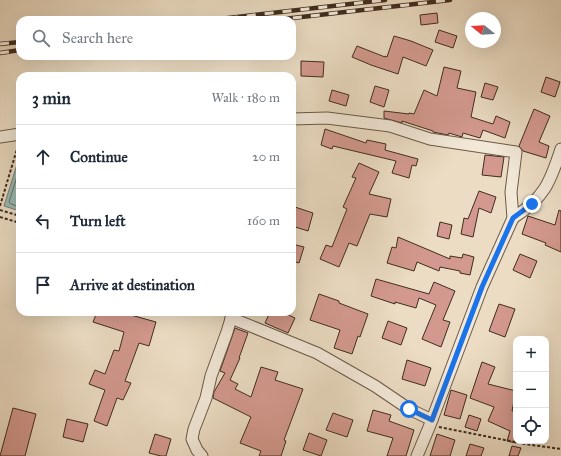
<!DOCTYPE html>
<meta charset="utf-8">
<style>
body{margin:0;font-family:"IM FELL Great Primer",serif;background:#f2f2f3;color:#1f2937}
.controls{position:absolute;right:12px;bottom:12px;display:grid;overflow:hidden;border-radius:8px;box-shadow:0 4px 16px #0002}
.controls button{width:36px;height:36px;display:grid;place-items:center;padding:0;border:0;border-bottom:1px solid #e0e1e3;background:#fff;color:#1f2937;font:20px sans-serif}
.compass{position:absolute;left:465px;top:12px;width:36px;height:36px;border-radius:50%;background:#fff;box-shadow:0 4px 16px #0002;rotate:288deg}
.stop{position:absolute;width:12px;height:12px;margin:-9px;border:3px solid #1a73e8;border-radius:50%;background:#fff}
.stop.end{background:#1a73e8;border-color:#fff;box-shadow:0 1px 4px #0008}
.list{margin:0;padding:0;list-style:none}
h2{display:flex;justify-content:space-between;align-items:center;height:52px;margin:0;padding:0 16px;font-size:17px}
h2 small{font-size:13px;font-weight:400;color:#747a83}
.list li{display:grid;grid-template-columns:26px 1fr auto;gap:12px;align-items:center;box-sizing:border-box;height:64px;padding:0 16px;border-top:1px solid #e0e1e3}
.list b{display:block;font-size:15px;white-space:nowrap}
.list em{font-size:13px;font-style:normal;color:#747a83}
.icon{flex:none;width:22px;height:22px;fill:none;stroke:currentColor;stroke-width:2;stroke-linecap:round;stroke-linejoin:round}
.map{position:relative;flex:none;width:561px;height:456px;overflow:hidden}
.search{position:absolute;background:#fff;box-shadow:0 4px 16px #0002;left:16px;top:16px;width:280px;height:44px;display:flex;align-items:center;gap:10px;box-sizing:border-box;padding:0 14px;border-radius:12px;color:#747a83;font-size:15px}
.panel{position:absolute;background:#fff;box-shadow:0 4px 16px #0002;left:16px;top:72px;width:280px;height:244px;border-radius:12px}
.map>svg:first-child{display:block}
</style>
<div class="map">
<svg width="561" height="456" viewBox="0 0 561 456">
<rect width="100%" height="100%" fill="#ebdcc3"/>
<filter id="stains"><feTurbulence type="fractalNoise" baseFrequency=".005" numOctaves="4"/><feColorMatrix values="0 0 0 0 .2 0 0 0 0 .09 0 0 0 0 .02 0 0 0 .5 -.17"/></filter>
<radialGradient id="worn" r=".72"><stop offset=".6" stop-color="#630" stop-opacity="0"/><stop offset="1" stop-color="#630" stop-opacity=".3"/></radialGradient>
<polygon fill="#98bbb5" stroke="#758279" points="20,155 20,211 4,206"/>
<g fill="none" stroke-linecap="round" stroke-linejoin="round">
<polyline stroke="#6c746a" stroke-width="1" points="20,167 9,202 11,204 20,207"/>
</g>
<g fill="#d3998e" stroke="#402d1f">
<polygon points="437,13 438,23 421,25 420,15"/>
<polygon points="439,30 457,36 453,48 435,42"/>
<polygon points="394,36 411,41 433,50 426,66 403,57 398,74 371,65 352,57 357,46 385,57 385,56 387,57"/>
<polygon points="301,61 324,62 323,77 301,76"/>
<polygon points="444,67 461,71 457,88 476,92 471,117 493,124 496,116 510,122 505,138 483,130 480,138 463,133 462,137 449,133 448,135 433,132 433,131 402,121 402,123 384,118 384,111 409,114 409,113 414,114 424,90 437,96"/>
<polygon points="546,77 560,82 555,97 541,92"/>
<polygon points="485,83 498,87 493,100 481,97"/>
<polygon points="375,86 389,90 384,107 370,102"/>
<polygon points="332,90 349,95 346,106 329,101"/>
<polygon points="534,109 550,116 539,142 549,146 546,158 523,151 519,146"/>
<polygon points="325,129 366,143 367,140 386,144 385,150 418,159 416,166 412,165 409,178 392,173 396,161 333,146 332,149 321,145"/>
<polygon points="485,155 504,157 501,177 482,175"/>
<polygon points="359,163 379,172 369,194 391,199 387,217 370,214 357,246 349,243 339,267 320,259 326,245 332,247 347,209 343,207 356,178 352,177"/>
<polygon points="479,191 496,197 491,213 479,208 473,237 461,234 464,218 468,219"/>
<polygon points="292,206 313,213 308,231 292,226"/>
<polygon points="559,210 561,211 561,252 545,245 546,243 522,234 528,216 555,225"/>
<polygon points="440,222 452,225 449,239 437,236"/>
<polygon points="398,237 450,259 450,256 462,258 463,254 474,257 470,275 460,273 460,271 440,267 439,271 417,262 414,271 387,263 392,247 396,248"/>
<polygon points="292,244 304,247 299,263 292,261"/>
<polygon points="520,254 537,261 530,278 513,270"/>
<polygon points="376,279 429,294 434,282 455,291 443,320 450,322 441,347 422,339 436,305 419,298 416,308 395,302 395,304 371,296"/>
<polygon points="319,294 339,301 339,303 368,314 360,337 358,336 352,354 334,348 340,330 310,320"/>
<polygon points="499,304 515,309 505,337 489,331"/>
<polygon points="97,312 120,312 156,322 149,346 139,343 125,381 131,383 123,400 117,398 107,426 94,421 105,390 89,384 95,370 105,374 114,350 119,351 124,332 93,322"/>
<polygon points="270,312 282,312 295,318 288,333 265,323"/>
<polygon points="388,321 407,328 401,345 382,338"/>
<polygon points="235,328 248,333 239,358 240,358 230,380 238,384 235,389 251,397 261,367 278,372 275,380 303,389 284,440 286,441 281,456 259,456 261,451 240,443 251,417 213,398 214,392 225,373 220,371"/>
<polygon points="407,360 431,368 425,386 402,379"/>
<polygon points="482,362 495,367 488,384 516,391 512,411 516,412 516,443 507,441 510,431 488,421 494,407 470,398"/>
<polygon points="451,390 467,395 460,419 444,415"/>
<polygon points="13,408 36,414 25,456 0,456"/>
<polygon points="373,410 391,415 389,421 414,430 406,456 387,456 393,438 367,431"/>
<polygon points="333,413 353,420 347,437 326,430"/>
<polygon points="469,415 481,419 477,431 465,427"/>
<polygon points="67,419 88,424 83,442 63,437"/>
<polygon points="309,433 327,440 321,456 303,450"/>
<polygon points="155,434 171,439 166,456 161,456 149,453"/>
<polygon points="437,434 455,440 450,456 430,456"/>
<polygon points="470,444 484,448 481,456 466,456"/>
<polygon points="512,446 521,448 518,456 509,456"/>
</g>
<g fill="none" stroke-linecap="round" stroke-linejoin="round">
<g stroke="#6b5948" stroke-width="13">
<g id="street">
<polyline points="292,119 327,118 390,126 430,139 516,152 511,192 513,218 482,287 430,425 417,456"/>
<polyline points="0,137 20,134"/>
<path d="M513,218C544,198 550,183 561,149"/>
<polyline points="231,318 317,353 375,386 409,409 432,420"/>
<polyline points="202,456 197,450 192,439 194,429 206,398 211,376 227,332 233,312"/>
</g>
</g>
<g stroke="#402d1f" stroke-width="2" stroke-dasharray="3 2" stroke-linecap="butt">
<polyline points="0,206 17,149 20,150"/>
<polyline points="0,210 20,216"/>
<polyline points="0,217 20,223"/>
<polyline points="439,427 525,444 561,449"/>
</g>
<use href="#street" stroke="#f2e8d8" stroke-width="11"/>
<g stroke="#402d1f" stroke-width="4.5">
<g id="rail">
<polyline points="211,20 385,0"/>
<polyline points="275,20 450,0"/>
<polyline points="0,44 20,42"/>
<polyline points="0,53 20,50"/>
</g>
</g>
<use href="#rail" stroke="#f2e8d8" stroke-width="3" stroke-dasharray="9" stroke-linecap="butt"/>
</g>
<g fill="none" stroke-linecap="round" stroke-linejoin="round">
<polyline stroke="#1a73e8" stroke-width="5" points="409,409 432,420 482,287 513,218 532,204"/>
</g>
<rect width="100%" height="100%" filter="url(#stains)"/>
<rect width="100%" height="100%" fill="url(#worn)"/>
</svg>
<div class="controls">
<button>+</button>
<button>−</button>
<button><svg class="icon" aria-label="locate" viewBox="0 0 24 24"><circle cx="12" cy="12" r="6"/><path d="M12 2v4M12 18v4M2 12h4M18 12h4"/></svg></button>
</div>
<svg class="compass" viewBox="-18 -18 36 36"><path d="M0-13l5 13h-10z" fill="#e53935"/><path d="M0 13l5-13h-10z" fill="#747a83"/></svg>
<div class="stop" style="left:409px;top:409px"></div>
<div class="stop end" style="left:532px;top:204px"></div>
<div class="search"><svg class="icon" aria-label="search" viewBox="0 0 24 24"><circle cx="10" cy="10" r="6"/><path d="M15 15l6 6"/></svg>Search here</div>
<section class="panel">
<h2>3 min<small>Walk · 180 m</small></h2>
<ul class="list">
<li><svg class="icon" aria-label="ahead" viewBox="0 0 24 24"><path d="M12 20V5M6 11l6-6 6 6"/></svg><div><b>Continue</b></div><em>20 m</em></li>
<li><svg class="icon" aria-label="left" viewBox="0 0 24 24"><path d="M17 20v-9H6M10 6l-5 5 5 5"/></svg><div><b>Turn left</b></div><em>160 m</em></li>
<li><svg class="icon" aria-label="arrive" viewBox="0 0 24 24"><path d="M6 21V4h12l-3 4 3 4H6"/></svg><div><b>Arrive at destination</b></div></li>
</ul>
</section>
</div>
